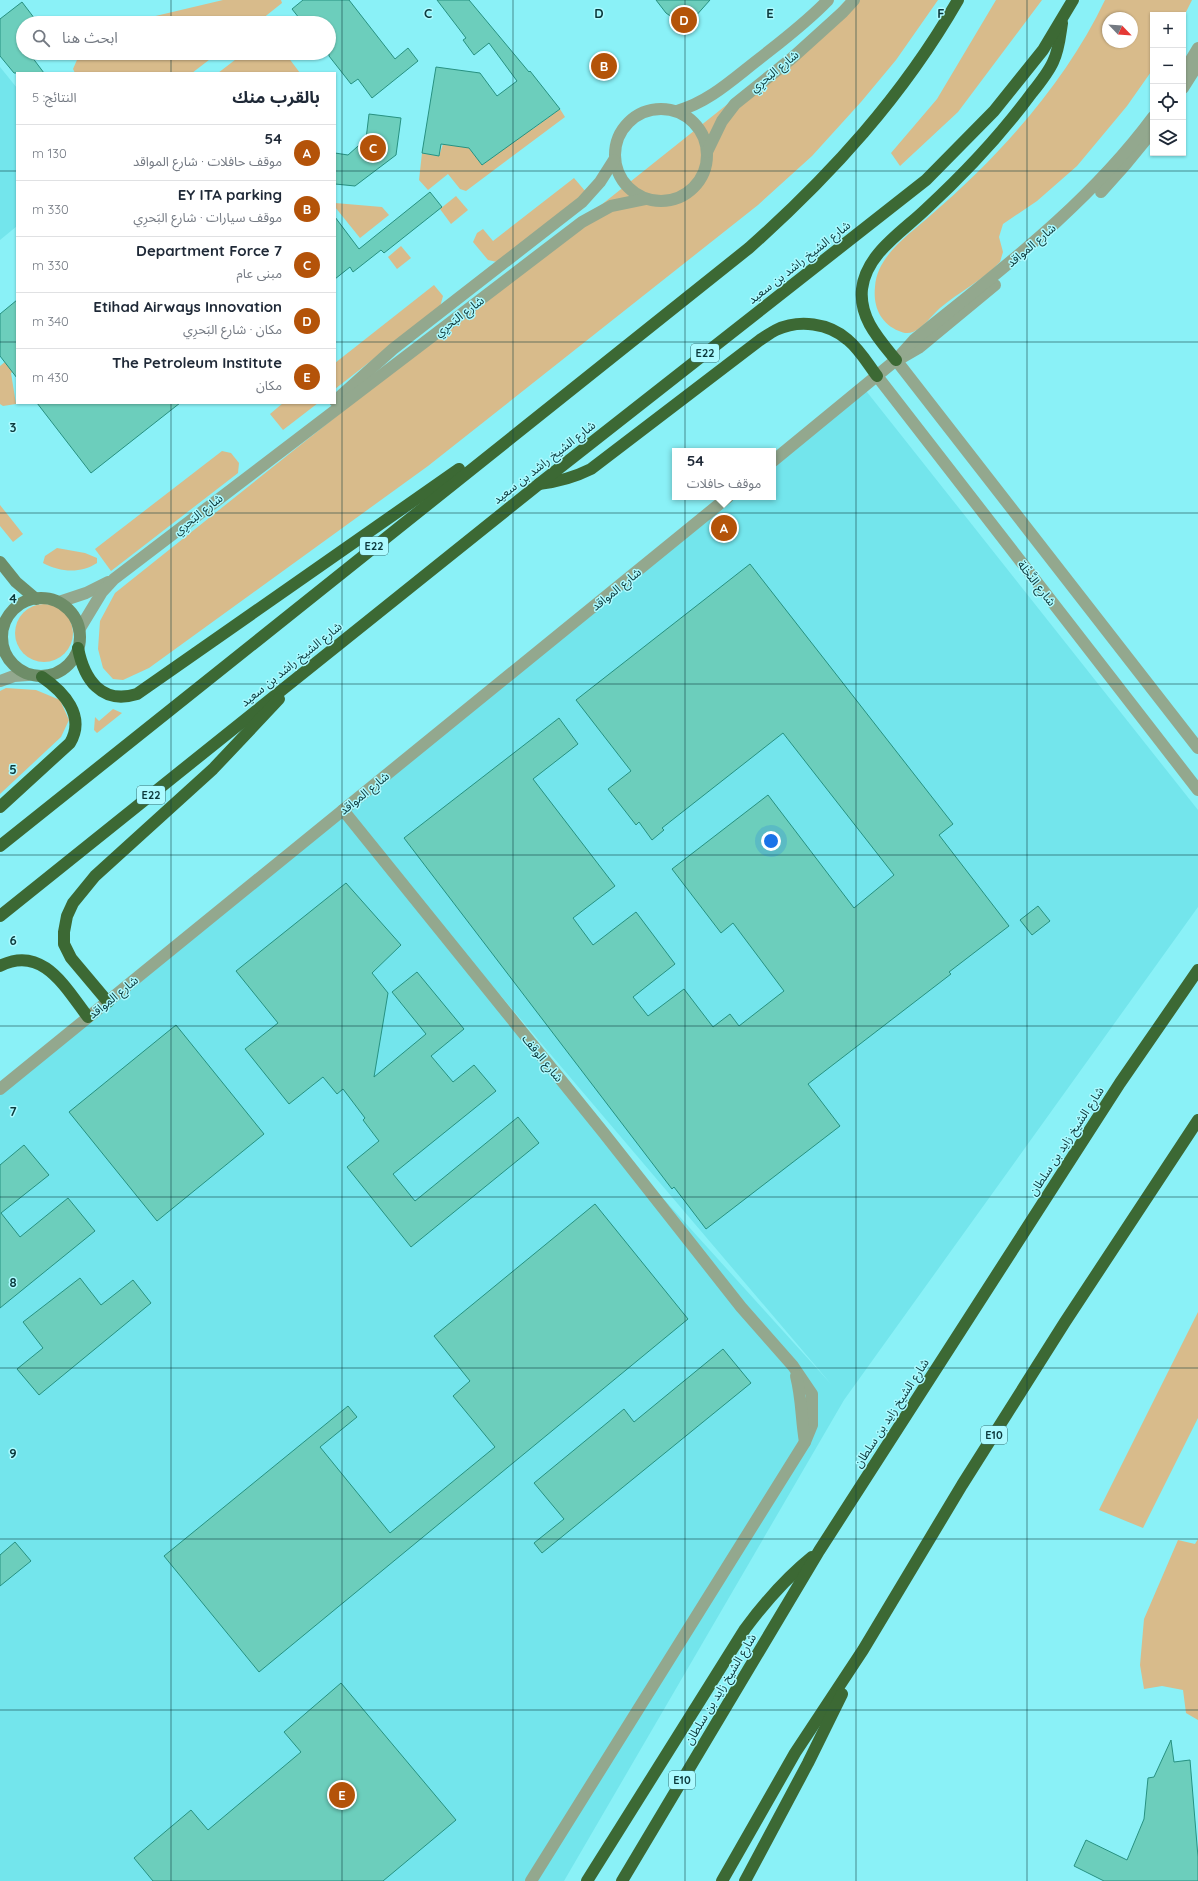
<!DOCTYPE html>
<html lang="ar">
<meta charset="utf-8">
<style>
body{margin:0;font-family:Quicksand,"Noto Sans Arabic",sans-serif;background:#f2f2f3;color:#1f2937;direction:rtl}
.controls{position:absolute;right:12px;top:12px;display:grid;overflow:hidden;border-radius:0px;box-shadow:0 1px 3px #0004}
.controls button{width:36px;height:36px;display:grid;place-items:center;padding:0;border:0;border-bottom:1px solid #e0e1e3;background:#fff;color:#1f2937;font:20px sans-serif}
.compass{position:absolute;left:1102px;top:12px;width:36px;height:36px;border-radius:50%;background:#fff;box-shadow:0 1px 3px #0004;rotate:115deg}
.you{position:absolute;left:771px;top:841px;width:14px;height:14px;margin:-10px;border:3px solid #fff;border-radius:50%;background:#1a73e8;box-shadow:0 0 0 6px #1a73e833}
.badge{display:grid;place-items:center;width:26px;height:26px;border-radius:50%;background:#b45309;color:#fff;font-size:13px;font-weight:700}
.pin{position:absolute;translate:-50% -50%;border:2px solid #fff;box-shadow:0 1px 4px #0006}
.popup{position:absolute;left:672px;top:448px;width:104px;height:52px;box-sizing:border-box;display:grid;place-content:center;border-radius:0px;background:#fff;filter:drop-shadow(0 1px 3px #0005);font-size:13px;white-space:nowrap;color:#747a83}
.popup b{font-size:15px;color:#1f2937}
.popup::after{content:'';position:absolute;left:50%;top:100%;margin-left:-8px;border:8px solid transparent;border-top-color:#fff}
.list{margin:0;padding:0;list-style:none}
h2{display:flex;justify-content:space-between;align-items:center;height:52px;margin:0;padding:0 16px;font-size:17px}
h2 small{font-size:13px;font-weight:400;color:#747a83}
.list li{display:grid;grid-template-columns:26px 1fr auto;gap:12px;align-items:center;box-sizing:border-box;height:56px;padding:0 16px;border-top:1px solid #e0e1e3}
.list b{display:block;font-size:15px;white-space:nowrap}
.list p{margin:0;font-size:13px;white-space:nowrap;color:#747a83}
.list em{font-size:13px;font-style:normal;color:#747a83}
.icon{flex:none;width:22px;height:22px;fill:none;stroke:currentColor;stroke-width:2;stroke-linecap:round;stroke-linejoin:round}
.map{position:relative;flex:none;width:1198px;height:1881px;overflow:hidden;direction:ltr}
.search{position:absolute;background:#fff;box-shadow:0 1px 3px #0004;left:16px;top:16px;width:320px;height:44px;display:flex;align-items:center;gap:10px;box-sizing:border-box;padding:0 14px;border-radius:22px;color:#747a83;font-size:15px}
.panel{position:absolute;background:#fff;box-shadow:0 1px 3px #0004;left:16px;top:72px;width:320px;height:332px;border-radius:0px;direction:rtl}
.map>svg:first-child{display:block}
</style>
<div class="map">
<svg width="1198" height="1881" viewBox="0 0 1198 1881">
<rect width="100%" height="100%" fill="#8af1f7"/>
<g fill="#73e5ec" fill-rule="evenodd">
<polygon points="0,67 17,88 17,226 0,240"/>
<path d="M863,387L1198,810V907L844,1400L564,1881H0V1090L728,497H773V460ZM359,829L831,1384L603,1132Z"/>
</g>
<g fill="#d8bb8b" fill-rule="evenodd">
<polygon points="223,0 281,0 282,3 257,23 126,23"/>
<polygon points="846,0 938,0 896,60 861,102 812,156 758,205 428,466 149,668 123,680 113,679 103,668 98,649 100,621 115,593 774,67 821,26"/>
<polygon points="996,0 1042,0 958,112 900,166 891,153 937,99"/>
<path d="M1105,0H1192L1183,18V15H1153V69L1127,106L1077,166L1037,201L1003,224L999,237L1003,252L1000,262C983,280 959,292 940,308C932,315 923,328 913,332C908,334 903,333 899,331C880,323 873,306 875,287C877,255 909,235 931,215C1000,156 1066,82 1105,0ZM1108,18H1132V42H1108Z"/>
<polygon points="80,53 218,53 192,73 75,73 73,69"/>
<polygon points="244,53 285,53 300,73 218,73"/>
<path d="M504,91L533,129L560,109L565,117L466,191L460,189L448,174L428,190L419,180L422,153L439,156L443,144ZM522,135L482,165L461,137Z"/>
<polygon points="574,178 586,192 497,262 488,260 473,242 477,233 483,229 493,241"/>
<polygon points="456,196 468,210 451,224 440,209"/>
<polygon points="335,203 382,207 389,215 360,238 335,207"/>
<polygon points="401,246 411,258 397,269 388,257"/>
<polygon points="434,285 443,296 440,307 335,389 335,363"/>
<polygon points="17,352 17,368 11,373 16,404 3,406 0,404 0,366"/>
<polygon points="283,403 318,403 283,430 270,414"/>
<polygon points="222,451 231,453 239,463 238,473 111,571 95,549"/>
<polygon points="0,505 23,534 13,542 0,526"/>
<path d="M57,548L85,553L97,558V563C80,574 60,572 43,563L45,556Z"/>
<circle cx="44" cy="633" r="29"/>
<polygon points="6,688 36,690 60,700 69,720 61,737 0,794 0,691"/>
<polygon points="113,709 122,713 97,733 94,730 95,717 99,721"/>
<polygon points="1198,1312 1198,1418 1143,1528 1099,1510"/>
<polygon points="1198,1539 1198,1720 1186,1713 1183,1690 1162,1686 1144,1689 1140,1665 1144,1619 1178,1540 1195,1544"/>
</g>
<g fill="#6ccebc" stroke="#279181">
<polygon points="303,0 349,0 395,59 408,48 418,61 372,98 358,79 351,84 329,56 329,23 303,23 292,9"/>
<polygon points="437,0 469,0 529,72 530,71 560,109 482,165 469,148 441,144 439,156 422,153 436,67 480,73 497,96 517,81 489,43 474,55 463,40 466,38"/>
<polygon points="656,0 710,0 686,27 666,13"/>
<polygon points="22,2 38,23 23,23 23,53 29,53 44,73 14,73 0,56 0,19"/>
<polygon points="369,114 401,118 396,155 355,186 335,184 335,153 348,155 366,139"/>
<polygon points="430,192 442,207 384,253 381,250 353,272 350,267 335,279 335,217 359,249"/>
<polygon points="17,300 17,378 0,356 0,314"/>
<polygon points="37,403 180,403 91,473"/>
<polygon points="750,564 953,824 939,835 1009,926 949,972 951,974 808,1084 840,1126 706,1229 674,1187 672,1189 404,838 559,718 578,744 533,779 615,886 573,918 593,945 636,912 675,964 633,997 648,1016 684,989 713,1027 730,1014 739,1026 784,991 733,923 721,933 672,869 768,795 854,908 894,875 783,733 662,828 664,830 652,840 639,822 636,825 608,789 631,771 576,700"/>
<polygon points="346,883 401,945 372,973 388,993 374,1077 426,1034 392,992 417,972 464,1029 431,1056 453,1082 474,1065 496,1091 393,1174 415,1201 518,1117 539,1143 411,1247 347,1167 379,1141 363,1120 365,1118 343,1089 337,1094 323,1077 289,1104 245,1049 278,1023 236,971"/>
<polygon points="1038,906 1050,921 1032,935 1020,920"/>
<polygon points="176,1025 264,1134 157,1221 69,1112"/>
<polygon points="24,1145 49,1175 1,1213 20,1237 68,1198 95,1231 0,1308 0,1165"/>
<polygon points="595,1204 688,1319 259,1672 164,1556 348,1406 357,1417 320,1447 390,1533 495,1447 453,1396 470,1381 434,1336"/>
<polygon points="80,1278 101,1305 133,1280 151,1303 39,1395 17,1369 43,1348 23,1322"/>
<polygon points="723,1349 751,1383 542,1553 534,1543 564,1519 534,1483 624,1409 634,1422"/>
<polygon points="15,1542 31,1561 0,1586 0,1555"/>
<polygon points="341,1683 456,1820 383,1881 153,1881 134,1858 191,1810 208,1830 301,1752 284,1732"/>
<polygon points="1171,1740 1174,1762 1190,1760 1198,1857 1198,1881 1104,1881 1074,1866 1086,1840 1127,1860 1144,1819 1148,1778 1154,1777"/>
</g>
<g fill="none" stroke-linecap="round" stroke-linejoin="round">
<g stroke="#93a88e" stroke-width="12">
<polyline points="1183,73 1198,48"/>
<polyline points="1183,88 1197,66"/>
<circle cx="661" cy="155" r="46"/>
<path d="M677,111C709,102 733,79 759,59C783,40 807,22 828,0"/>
<polyline points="707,152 722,121 735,104 791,59 843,12 854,0"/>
<polyline points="1101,192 1126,164 1153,131"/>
<polyline points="901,358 920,347 995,285"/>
<polyline points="896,360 1198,748"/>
<polyline points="877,376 1198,790"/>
<polyline points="335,401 393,349 582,202 600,182 614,160"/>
<path d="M773,461L896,360L914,340C999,271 1087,206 1153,117"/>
<polyline points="59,602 86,593 108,582"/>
<polyline points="79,630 102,592 114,579 582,222 611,206 645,199"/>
<polyline points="0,646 2,642"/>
<polyline points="0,681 14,676 28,675"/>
<polyline points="343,810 603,1132 741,1307 793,1366 812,1394 812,1425 805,1442 531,1881"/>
<polyline points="0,1089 728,497"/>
<path d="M796,1376C802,1399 801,1419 805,1442"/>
</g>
<g stroke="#6e8d68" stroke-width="12">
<polyline points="0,562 16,582 36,599"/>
<circle cx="41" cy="637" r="39"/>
</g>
<g stroke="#3c6934" stroke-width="12">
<path d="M896,360C879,339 859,318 862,289C866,254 902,232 925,210C963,175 1000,136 1031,94C1039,84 1048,73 1053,62C1059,50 1060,36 1062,23"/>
<path d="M539,484C558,482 573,478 591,469L760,340C765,337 770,333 776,330C799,319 829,323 848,340C860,350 868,364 877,376"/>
<path d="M78,648C84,679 101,705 137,694L459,469"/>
<path d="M0,807L70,743C86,716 64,692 42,677"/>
<path d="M0,846L749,248C831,175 903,96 958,0"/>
<polyline points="0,916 539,484 926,180 994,111 1043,50 1073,0"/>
<path d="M0,966C43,944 66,989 88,1017"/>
<polyline points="108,1002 71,958 64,944 64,932 67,916 73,903 95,876 213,769 279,699"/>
<path d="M587,1881L745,1629C765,1602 786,1578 812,1557"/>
<polyline points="622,1881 819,1551 1120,1083 1198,970"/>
<polyline points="722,1881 795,1753 863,1650 962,1485 1065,1322 1198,1120"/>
<polyline points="745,1881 808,1763 842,1694"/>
</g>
</g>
<path fill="none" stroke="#0b393c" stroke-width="1" stroke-opacity="0.55" d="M171,0V23M342,0V1881M513,0V1881M685,0V1881M856,0V1881M1027,0V1881M171,53V73M0,171H17M335,171H1198M0,342H17M335,342H1198M171,403V1881M0,513H1198M0,684H1198M0,855H1198M0,1026H1198M0,1197H1198M0,1368H1198M0,1539H1198M0,1710H1198"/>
<g text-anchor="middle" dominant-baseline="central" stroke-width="3" stroke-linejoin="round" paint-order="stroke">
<g fill="#acfaff" stroke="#3b7376" stroke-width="1">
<rect x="691" y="344" width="28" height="18" rx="3"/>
<rect x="360" y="537" width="28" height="18" rx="3"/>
<rect x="137" y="786" width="28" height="18" rx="3"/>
<rect x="981" y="1426" width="26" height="18" rx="3"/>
<rect x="669" y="1771" width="26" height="18" rx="3"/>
</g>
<g font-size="11" font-weight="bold" fill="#0b393c">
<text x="705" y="353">E22</text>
<text x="374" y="546">E22</text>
<text x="151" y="795">E22</text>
<text x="994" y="1435">E10</text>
<text x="682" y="1780">E10</text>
</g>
<g font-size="12" fill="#0b393c" stroke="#acfaff">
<text transform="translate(774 71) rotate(-39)">شارع البَحرِي</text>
<text transform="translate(1031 245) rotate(-40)">شارع المواقد</text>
<text transform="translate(799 262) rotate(-38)">شارع الشيخ راشد بن سعيد</text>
<text transform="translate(459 316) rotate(-37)">شارع البَحرِي</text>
<text transform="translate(544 462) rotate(-38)">شارع الشيخ راشد بن سعيد</text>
<text transform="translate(198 514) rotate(-38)">شارع البَحرِي</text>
<text transform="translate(1037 583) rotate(52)">شارع النَّخْلة</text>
<text transform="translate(616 589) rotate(-39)">شارع المواقد</text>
<text transform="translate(291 664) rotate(-39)">شارع الشيخ راشد بن سعيد</text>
<text transform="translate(364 793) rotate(-39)">شارع المواقد</text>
<text transform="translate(113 997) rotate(-39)">شارع المواقد</text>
<text transform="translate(543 1058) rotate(51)">شارع الوقف</text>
<text transform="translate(1066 1141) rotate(-57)">شارع الشيخ زايد بن سلطان</text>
<text transform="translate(891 1413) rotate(-57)">شارع الشيخ زايد بن سلطان</text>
<text transform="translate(720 1689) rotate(-59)">شارع الشيخ زايد بن سلطان</text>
</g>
</g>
<g font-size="13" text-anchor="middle" font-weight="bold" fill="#0b393c" stroke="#acfaff" stroke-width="3" stroke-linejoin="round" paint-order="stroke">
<text x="428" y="18">C</text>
<text x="599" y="18">D</text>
<text x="770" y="18">E</text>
<text x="941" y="18">F</text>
<text x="13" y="432">3</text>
<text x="13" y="603">4</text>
<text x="13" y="774">5</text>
<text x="13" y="945">6</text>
<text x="13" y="1116">7</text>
<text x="13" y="1287">8</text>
<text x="13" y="1458">9</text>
</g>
</svg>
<div class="controls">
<button>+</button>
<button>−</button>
<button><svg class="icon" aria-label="locate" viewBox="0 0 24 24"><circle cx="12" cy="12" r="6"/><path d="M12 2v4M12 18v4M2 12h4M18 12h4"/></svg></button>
<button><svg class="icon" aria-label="layers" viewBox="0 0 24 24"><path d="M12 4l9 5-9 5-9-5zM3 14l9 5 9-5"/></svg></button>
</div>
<svg class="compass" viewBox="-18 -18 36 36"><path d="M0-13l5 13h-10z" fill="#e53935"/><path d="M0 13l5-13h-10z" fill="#747a83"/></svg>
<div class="you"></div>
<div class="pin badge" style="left:724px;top:528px">A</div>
<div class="popup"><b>54</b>موقف حافلات</div>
<div class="pin badge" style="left:604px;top:66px">B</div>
<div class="pin badge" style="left:373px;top:148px">C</div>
<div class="pin badge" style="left:684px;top:20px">D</div>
<div class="pin badge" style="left:342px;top:1795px">E</div>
<div class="search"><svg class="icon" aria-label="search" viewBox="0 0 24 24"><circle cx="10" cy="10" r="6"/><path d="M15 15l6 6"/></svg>ابحث هنا</div>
<section class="panel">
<h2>بالقرب منك<small>النتائج: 5</small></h2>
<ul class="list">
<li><span class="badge">A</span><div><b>54</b><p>موقف حافلات · شارع المواقد</p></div><em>130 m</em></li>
<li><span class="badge">B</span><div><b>EY ITA parking</b><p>موقف سيارات · شارع البَحرِي</p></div><em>330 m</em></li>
<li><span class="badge">C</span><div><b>Department Force 7</b><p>مبنى عام</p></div><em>330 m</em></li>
<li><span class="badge">D</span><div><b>Etihad Airways Innovation</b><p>مكان · شارع البَحرِي</p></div><em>340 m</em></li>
<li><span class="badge">E</span><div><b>The Petroleum Institute</b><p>مكان</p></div><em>430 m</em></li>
</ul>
</section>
</div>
